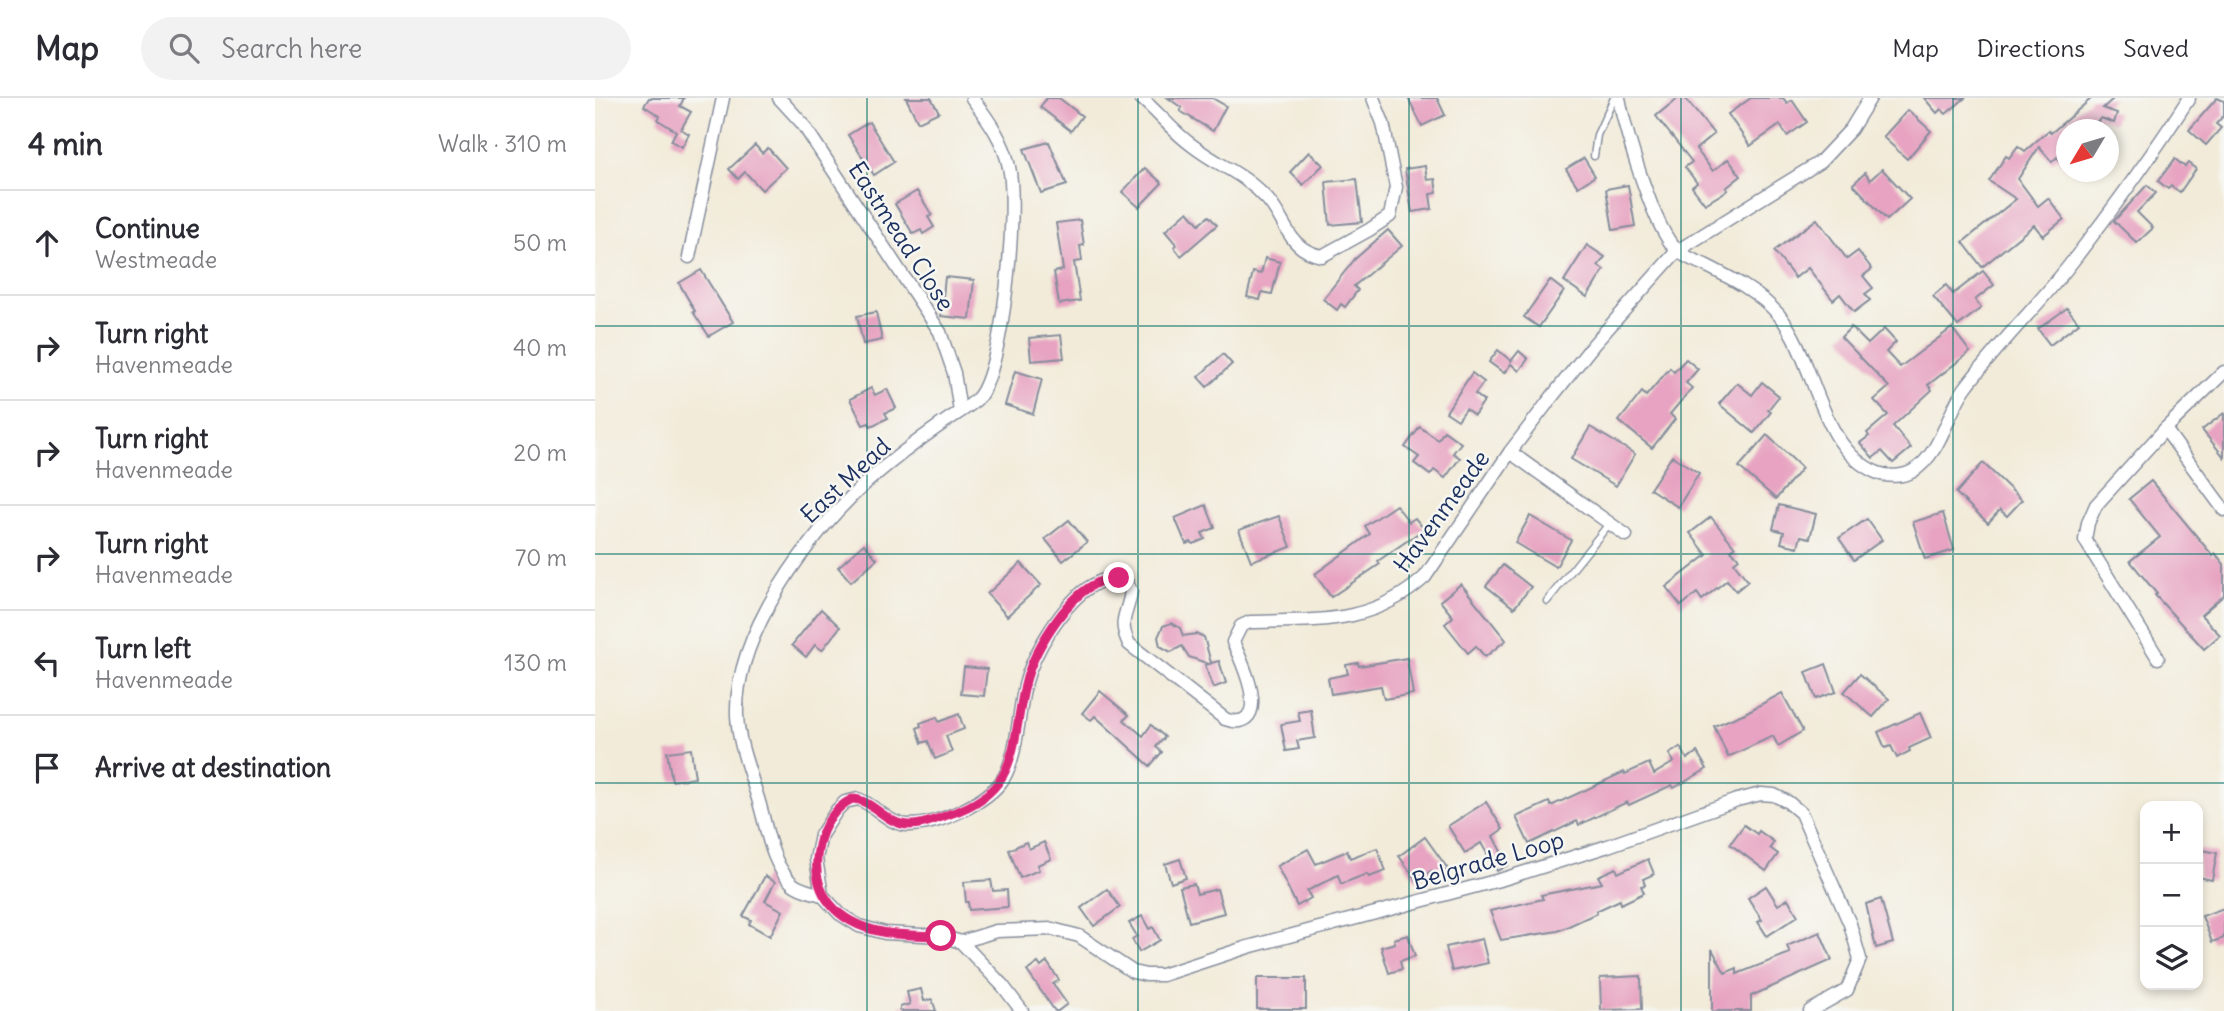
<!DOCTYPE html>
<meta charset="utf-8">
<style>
body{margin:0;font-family:Delius,sans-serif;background:#f2f2f3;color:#2b2b33}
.controls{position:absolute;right:21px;bottom:21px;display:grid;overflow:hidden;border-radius:14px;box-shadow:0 4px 10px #0003}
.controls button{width:63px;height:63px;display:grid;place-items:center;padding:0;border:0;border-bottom:2px solid #e1e1e2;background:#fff;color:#2b2b33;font:35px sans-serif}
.compass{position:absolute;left:1461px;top:21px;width:63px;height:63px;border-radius:50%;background:#fff;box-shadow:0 4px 10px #0003;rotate:232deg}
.stop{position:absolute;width:21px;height:21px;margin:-16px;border:5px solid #db2777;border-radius:50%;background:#fff}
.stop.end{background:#db2777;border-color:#fff;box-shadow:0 2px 7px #0008}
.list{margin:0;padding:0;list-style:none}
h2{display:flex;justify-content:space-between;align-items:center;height:91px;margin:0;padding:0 28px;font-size:30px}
h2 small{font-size:23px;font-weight:400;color:#7c7c81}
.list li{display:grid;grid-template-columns:46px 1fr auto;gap:21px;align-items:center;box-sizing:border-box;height:105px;padding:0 28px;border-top:2px solid #e1e1e2}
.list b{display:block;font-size:26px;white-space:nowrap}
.list p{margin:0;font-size:23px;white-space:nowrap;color:#7c7c81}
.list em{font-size:23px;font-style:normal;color:#7c7c81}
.icon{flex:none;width:38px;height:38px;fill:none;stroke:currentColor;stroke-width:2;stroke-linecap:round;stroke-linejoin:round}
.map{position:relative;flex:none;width:1629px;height:913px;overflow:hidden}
header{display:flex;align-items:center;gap:42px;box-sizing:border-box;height:98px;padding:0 35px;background:#fff;border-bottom:2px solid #e1e1e2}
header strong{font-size:33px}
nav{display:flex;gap:38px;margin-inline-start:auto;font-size:24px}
.search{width:490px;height:63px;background:#f2f2f3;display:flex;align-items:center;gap:18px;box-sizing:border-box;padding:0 24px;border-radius:38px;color:#7c7c81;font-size:26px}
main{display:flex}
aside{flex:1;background:#fff}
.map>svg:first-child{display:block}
</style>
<header>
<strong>Map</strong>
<div class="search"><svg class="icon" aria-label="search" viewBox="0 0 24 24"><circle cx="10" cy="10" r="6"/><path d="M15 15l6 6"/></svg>Search here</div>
<nav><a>Map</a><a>Directions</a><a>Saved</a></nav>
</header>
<main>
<aside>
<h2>4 min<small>Walk · 310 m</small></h2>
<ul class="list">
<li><svg class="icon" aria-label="ahead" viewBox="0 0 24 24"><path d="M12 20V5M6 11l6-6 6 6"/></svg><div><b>Continue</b><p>Westmeade</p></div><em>50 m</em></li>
<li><svg class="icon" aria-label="right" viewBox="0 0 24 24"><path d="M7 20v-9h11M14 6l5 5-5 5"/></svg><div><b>Turn right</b><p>Havenmeade</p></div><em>40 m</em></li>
<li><svg class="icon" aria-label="right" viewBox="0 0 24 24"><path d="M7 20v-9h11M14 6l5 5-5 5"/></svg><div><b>Turn right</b><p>Havenmeade</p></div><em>20 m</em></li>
<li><svg class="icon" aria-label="right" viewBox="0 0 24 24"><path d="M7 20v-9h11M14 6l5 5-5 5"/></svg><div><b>Turn right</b><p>Havenmeade</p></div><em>70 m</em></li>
<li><svg class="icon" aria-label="left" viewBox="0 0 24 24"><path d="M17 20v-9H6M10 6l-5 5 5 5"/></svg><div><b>Turn left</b><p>Havenmeade</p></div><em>130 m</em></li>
<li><svg class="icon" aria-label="arrive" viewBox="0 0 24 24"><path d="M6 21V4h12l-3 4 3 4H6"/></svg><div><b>Arrive at destination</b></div></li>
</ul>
</aside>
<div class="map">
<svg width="1629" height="913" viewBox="0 0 1629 913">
<rect width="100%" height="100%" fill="#f6f6f2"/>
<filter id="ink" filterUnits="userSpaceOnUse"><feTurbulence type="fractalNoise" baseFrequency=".0143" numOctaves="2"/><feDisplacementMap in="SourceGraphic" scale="14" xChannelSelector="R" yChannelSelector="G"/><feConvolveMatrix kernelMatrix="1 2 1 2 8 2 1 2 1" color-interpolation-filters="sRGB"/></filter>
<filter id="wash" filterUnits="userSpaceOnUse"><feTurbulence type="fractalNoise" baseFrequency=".00686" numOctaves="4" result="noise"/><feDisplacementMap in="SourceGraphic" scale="28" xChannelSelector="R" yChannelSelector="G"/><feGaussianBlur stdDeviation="1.57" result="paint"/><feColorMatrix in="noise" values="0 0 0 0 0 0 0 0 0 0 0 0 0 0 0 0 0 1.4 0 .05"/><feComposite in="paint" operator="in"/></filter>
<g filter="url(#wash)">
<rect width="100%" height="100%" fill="#f2ebd9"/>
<g id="blocks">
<g fill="#e7a3c1">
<polygon points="54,0 89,0 85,8 96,14 86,31 94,36 87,49 76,43 81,33 63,22 65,18 49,8"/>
<polygon points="311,0 336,0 344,14 323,24"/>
<polygon points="452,0 464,0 487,18 476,33 445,9"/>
<polygon points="573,0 617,0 631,8 618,33 585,13 587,10"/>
<polygon points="813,0 842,0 850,17 827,28"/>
<polygon points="1083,0 1090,0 1119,36 1101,51 1118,73 1133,61 1146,78 1131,90 1133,92 1110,106 1097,89 1102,85 1090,69 1097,64 1061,18"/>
<polygon points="1156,0 1188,0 1192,5 1197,2 1212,24 1192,38 1185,27 1155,48 1133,16"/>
<polygon points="1329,0 1370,0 1351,16 1346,11 1342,15"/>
<polygon points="1497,0 1519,0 1508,10 1522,15 1519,25 1506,20 1493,32 1472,32 1472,70 1462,59 1457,64 1444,49 1423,81 1443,108 1453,100 1469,121 1448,138 1439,127 1387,169 1368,144 1421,101 1394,83 1411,58 1414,60 1423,48 1430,53 1454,32 1456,35"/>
<polygon points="1622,0 1629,3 1629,17 1621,26 1626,30 1611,47 1594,32"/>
<polygon points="1313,12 1336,33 1312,61 1288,39"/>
<polygon points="274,24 299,64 279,77 253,37"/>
<polygon points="454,44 472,87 446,95 429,51"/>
<polygon points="160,47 167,55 173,50 191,70 167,92 150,74 143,81 134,71"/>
<polygon points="714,54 728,67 708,87 695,74"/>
<polygon points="989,60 1000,78 983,89 971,71"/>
<polygon points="1580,61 1590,69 1593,65 1601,71 1585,94 1576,88 1573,91 1563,83"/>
<polygon points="830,68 832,82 840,81 842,95 835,96 837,111 817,114 810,71"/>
<polygon points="550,70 567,85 544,109 527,94"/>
<polygon points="1287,71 1315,101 1292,122 1258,86 1270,75 1275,82"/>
<polygon points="762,81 767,124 735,127 731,84"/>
<polygon points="1033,87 1040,128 1018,132 1011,91"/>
<polygon points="1552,87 1561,95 1542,114 1558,130 1542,145 1519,123"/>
<polygon points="322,93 337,117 333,119 339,129 328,136 326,132 318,136 300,106"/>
<polygon points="593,113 604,126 614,118 622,127 586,158 579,149 581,146 570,133"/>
<polygon points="1222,121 1252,161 1263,153 1277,171 1268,178 1278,190 1270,196 1275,202 1259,214 1245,196 1238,202 1213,170 1200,180 1179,153"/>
<polygon points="485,122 489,147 485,148 487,163 479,164 485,203 464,206 459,174 468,172 461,125"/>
<polygon points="793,132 807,148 759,188 763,192 750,209 746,206 742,212 728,201 760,161"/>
<polygon points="992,147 1010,159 1003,168 1009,172 992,199 969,183"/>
<polygon points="670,160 685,164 677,196 667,194 665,202 652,199 658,174 666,176"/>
<polygon points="106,172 138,224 114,238 98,214 100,213 84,185"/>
<polygon points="1388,173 1399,187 1380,202 1386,210 1363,228 1338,198 1351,187 1358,196"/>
<polygon points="350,179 379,182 375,221 346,218"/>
<polygon points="955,182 969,193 944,229 929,219"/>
<polygon points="1472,210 1484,225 1455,247 1443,231"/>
<polygon points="281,214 287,242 268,246 262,218"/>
<polygon points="1256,229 1273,246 1289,231 1301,244 1291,254 1305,269 1357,230 1375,254 1333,287 1337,292 1298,328 1316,350 1298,365 1287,353 1278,360 1265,345 1274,338 1272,335 1293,317 1279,302 1294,289 1246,239"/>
<polygon points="466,237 469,260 436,263 434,240"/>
<polygon points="903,252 916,263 924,253 933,261 924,273 916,266 909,275 894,264"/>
<polygon points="628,256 637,266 612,289 603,279"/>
<polygon points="1091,261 1103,271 1091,285 1097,290 1075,316 1080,321 1057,350 1024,323 1047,294 1051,298 1075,270 1079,274"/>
<polygon points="420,273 447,281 438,316 410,307"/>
<polygon points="877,275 889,284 880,296 889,303 879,317 871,311 863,322 851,314"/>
<polygon points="1167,284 1184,298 1173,312 1176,314 1159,335 1124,306 1142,285 1157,297"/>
<polygon points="276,290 280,297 292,291 301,310 290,315 293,320 276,328 274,325 268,327 255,301"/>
<polygon points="1629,315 1629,359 1607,332"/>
<polygon points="825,329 843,342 849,333 866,345 858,355 865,360 850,380 839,372 835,377 819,365 824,359 810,349"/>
<polygon points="995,329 1040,356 1021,388 976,361"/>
<polygon points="1172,337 1207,370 1181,401 1144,369"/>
<polygon points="1077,358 1104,375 1083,409 1055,391"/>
<polygon points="1388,365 1427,402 1412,418 1405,412 1393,425 1361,395"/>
<polygon points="1556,383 1618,458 1620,455 1629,466 1629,497 1606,517 1625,537 1609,551 1560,497 1562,496 1535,463 1565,439 1534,401"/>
<polygon points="611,407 620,430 607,435 610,441 598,446 596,444 591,446 580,420"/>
<polygon points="801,407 814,424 820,420 829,431 783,463 785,466 736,499 720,476 775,436 770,428"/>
<polygon points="1184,407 1221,416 1215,440 1206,438 1203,449 1186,445 1189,434 1178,431"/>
<polygon points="1348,415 1359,452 1330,461 1318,424"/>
<polygon points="684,418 696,449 656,463 644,432"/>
<polygon points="935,418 976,442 961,469 920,445"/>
<polygon points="1116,419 1140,449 1136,452 1144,461 1139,465 1153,483 1141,493 1132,482 1107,502 1102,495 1086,508 1071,489 1112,457 1095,435"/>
<polygon points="1272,421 1287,442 1259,462 1244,440"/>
<polygon points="474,422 492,444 468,463 450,441"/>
<polygon points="269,446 282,461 256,484 243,469"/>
<polygon points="426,465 446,487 412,518 392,496"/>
<polygon points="908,467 936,489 919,510 891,488"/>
<polygon points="866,486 911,542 890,559 881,548 873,555 850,526 858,519 845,503"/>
<polygon points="226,511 245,529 227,552 220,547 211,559 197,547"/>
<polygon points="576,525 585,530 588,538 602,536 609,539 616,565 624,563 631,585 618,590 610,567 614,566 594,559 587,548 576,554 565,548 563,539 568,528"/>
<polygon points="812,560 818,596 789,601 786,588 736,596 733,580 753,576 751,567 763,565 764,568"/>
<polygon points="1231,566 1241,594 1221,601 1211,574"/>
<polygon points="369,569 392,571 389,598 366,596"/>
<polygon points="1265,576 1294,601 1278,619 1249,594"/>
<polygon points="505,593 534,617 529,622 548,638 556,627 570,639 561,649 567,654 555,668 500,618 496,622 487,615"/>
<polygon points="1187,595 1208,633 1183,648 1178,638 1133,659 1119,628 1150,615"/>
<polygon points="716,612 720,640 702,643 704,651 691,653 686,626 705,623 703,614"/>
<polygon points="1325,615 1336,640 1314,650 1315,653 1302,660 1296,648 1290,650 1283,634"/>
<polygon points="364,616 369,631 351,638 357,654 340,661 333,643 327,645 322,630 326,628 325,625 342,619 344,624"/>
<polygon points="1085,649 1092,661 1102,654 1112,671 1079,690 1077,687 1034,707 1032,704 984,727 982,723 934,746 921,719 954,704 956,708 1029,674 1030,676 1054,665 1059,676 1079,664 1074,656"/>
<polygon points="96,651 100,680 77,683 72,654"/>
<polygon points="891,704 908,731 898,738 913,767 902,773 886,745 870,755 853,728"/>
<polygon points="1149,727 1162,736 1164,733 1179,744 1175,750 1183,756 1171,773 1135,746"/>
<polygon points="830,739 853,771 841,780 836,773 822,783 804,758"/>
<polygon points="431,744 434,751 449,744 456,761 442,767 444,772 425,780 414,752"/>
<polygon points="782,750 791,773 774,779 772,776 746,786 743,777 712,793 716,800 702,808 682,768 713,751 721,766 752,753 755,760"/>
<polygon points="1603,751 1622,755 1617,782 1603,779"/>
<polygon points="585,761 591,780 576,785 570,766"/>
<polygon points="1053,761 1059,776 1048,781 1050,787 1046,788 1049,795 1026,806 1025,802 1001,813 1002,815 963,833 906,842 895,813 948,801 946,797 1007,785 1003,778 1021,770 1023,775"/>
<polygon points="170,778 180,784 170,803 188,813 175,838 154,826 156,822 148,818"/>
<polygon points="396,782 398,793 412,792 413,809 374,812 373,804 371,804 369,784"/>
<polygon points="599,786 602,796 622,791 629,815 594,824 585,789"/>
<polygon points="1171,788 1183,807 1193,801 1203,818 1172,838 1163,824 1167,822 1153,800"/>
<polygon points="512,791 525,809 499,828 486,810"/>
<polygon points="1286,801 1298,845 1281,850 1271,806"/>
<polygon points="1629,810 1629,840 1617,844 1607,818"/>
<polygon points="547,818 554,831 558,829 565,842 544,854 537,841 542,838 534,825"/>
<polygon points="1225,834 1237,862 1156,898 1156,913 1117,913 1117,851 1130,875 1142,870 1142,876 1195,855 1192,848"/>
<polygon points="813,837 820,858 805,863 807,871 794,875 786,849 800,845 799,841"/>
<polygon points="887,841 893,865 857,873 851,849"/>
<polygon points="452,864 464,882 458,886 472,906 463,913 460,913 432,873 443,865 446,869"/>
<polygon points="1046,878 1047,911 1006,912 1005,880"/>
<rect x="662" y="880" width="49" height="31"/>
<polygon points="326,891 329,903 337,901 341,913 305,913 305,909 315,906 312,894"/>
</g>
</g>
</g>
<g filter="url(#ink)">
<use href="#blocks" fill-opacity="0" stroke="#868d9c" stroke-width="2"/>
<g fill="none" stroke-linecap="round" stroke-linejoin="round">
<g stroke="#868d9c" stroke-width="9">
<g id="service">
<polyline points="999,58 1002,37 1019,0"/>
<polyline points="952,503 1014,426"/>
</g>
</g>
<g stroke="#868d9c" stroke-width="15">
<g id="minor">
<polyline points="184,0 207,25 345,234 359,275 365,313"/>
<path d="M546,0C564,15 578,34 598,48C625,69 648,74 673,102C692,124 693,152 727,158L774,132L795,118L801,89L788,25L778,0"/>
<path d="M1024,0C1030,31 1059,133 1082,152C1089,159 1101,163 1110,167C1136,180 1164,194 1184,217C1222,263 1223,351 1283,375C1293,379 1308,379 1318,373C1347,355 1352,314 1371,289C1404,245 1444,207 1477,164C1518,111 1558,56 1594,0"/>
<polyline points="94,159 128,0"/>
<polyline points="1570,331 1629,412"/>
<polyline points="915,354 1031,437"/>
<polyline points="1563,560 1490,442 1493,425 1501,407 1570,331 1629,274"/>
<path d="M227,797C218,794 205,792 198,786C176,767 172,730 164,704C156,676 143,646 142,617C139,536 215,434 273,383C296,363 322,343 348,325C359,317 373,310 382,301C409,275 423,107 414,69C409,43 393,21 377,0"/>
<polyline points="366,844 401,833 457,831 484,838 538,874 551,877 567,877 653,849 908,781 1010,749 1142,702 1166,696 1179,697 1193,704 1206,715 1255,826 1265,861 1252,892 1215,913"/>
<path d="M427,913L408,888L366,844L346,838L290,835L264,828L245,816L227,797L221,761L226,737L242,712L250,704L263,701C281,707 293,727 314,727C343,727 392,705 408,681C423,657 423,615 430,587C438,555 469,503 498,487C506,482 515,480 524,480L532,485L536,493C533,517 522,521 534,546L630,621C638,624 645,625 651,620C668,606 645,560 638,544L646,528L655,524C723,522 777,527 830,479L915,354L956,300L999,246L1082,153L1225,64L1256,31L1275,0"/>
</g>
</g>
<use href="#service" stroke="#fff" stroke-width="6"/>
<use href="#minor" stroke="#fff" stroke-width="12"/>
</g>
</g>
<g fill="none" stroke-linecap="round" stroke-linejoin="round" filter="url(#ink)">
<path stroke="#db2777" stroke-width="9" d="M346,838C327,837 306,838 287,834C242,825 213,795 224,747C228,728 239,710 257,701C278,701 291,727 314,727C328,727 342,721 355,716C425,693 416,647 430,587C437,555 469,503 498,487C506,482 515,480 524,480"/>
</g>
<path fill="none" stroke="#0f766e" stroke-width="2" stroke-opacity="0.55" d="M272,0V913M543,0V913M814,0V913M1086,0V913M1358,0V913M0,228H1629M0,456H1629M0,685H1629"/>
<g text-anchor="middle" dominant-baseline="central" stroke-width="5" stroke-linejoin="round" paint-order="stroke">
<g font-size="24" fill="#1b2f5e" stroke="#f6f6f2">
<text transform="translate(307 138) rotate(57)">Eastmead Close</text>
<text transform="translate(250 382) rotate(-43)">East Mead</text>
<text transform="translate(846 413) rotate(-54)">Havenmeade</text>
<text transform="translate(893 762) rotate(-16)">Belgrade Loop</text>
</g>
</g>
</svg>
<div class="controls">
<button>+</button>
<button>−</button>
<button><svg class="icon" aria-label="layers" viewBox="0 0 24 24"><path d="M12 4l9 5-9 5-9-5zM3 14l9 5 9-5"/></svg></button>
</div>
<svg class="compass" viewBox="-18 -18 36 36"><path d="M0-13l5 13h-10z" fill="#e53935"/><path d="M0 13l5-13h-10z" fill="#7c7c81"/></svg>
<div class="stop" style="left:346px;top:838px"></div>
<div class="stop end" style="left:524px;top:480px"></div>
</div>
</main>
